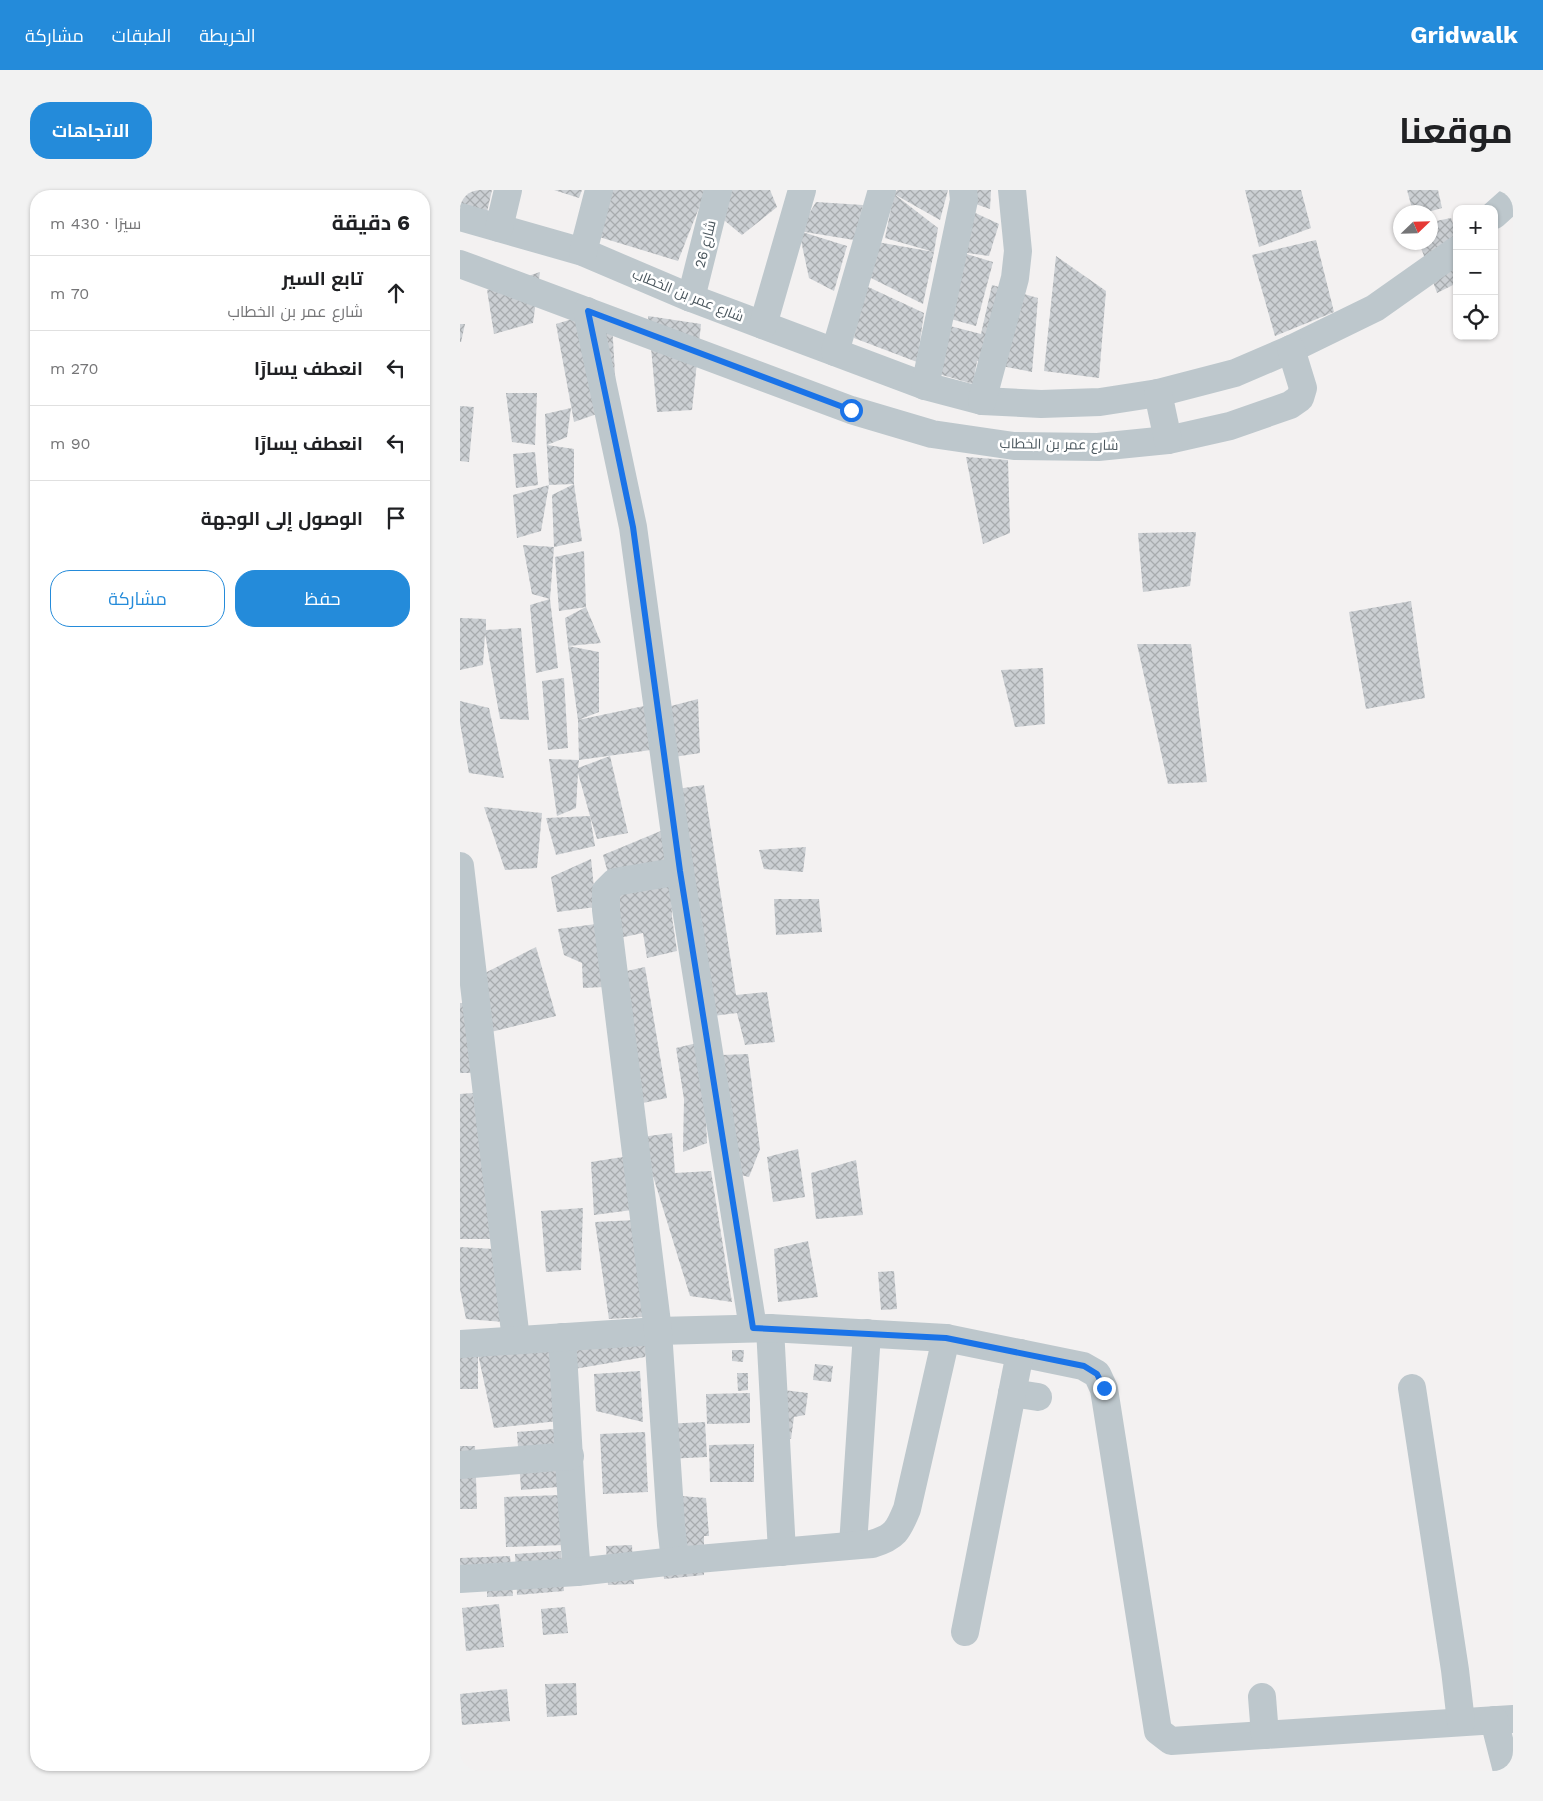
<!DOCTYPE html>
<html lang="ar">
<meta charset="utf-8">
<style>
body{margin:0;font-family:"Work Sans",Cairo,sans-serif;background:#f2f2f2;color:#202124;direction:rtl}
.controls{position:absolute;right:15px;top:15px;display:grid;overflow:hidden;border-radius:10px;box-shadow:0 1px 4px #0004}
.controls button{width:45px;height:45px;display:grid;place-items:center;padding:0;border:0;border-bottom:1px solid #e0e0e0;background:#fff;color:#202124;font:25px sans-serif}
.compass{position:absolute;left:933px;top:15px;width:45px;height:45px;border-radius:50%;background:#fff;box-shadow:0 1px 4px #0004;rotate:67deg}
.stop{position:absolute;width:15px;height:15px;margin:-11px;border:4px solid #1a73e8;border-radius:50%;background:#fff}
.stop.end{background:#1a73e8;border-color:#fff;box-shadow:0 1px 5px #0008}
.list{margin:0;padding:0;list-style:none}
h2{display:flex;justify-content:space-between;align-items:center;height:65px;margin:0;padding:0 20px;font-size:21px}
h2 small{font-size:16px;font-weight:400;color:#757577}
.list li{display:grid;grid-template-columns:32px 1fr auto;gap:15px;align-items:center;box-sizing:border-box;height:75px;padding:0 20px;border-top:1px solid #e0e0e0}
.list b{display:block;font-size:19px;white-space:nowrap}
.list p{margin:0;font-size:16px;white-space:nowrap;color:#757577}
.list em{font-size:16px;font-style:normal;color:#757577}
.actions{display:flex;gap:10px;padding:15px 20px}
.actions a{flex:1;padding:11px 0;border:1px solid #248bda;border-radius:20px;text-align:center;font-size:18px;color:#248bda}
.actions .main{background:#248bda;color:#fff}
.icon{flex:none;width:28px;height:28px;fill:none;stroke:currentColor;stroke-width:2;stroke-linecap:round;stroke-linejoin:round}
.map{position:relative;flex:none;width:1053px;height:1581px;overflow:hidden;direction:ltr;border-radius:20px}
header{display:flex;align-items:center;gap:30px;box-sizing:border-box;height:70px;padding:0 25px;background:#248bda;color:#fff}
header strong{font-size:24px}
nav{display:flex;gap:28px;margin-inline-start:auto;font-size:18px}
.intro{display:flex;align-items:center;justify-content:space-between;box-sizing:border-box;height:120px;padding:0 30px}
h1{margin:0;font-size:35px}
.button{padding:12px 22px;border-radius:20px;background:#248bda;color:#fff;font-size:18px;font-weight:700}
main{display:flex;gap:30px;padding:0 30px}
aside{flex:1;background:#fff;border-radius:20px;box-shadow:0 1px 4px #0004}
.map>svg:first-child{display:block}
</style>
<header>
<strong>Gridwalk</strong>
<nav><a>الخريطة</a><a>الطبقات</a><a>مشاركة</a></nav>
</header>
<div class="intro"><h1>موقعنا</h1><a class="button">الاتجاهات</a></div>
<main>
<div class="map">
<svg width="1053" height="1581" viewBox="0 0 1053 1581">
<defs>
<pattern id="building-cross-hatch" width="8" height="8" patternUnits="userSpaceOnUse" patternTransform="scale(1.25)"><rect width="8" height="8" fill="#cbcfd3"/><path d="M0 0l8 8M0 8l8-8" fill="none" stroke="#a7abae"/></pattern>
</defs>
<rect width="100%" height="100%" fill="#f3f1f1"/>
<g fill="url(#building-cross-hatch)">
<polygon points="0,0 32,0 27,22 0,17"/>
<polygon points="94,0 122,0 119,8"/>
<polygon points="152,0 246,0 218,71 136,46"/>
<polygon points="261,0 310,0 317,17 282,45 253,21"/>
<polygon points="437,0 488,0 480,30 434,4"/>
<polygon points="505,0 531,0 530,19 504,10"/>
<polygon points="785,0 841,0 851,38 799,57"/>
<polygon points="947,0 978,0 982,18 968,22 953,22"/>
<polygon points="434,4 478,38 474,62 425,48"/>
<polygon points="356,12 403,15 394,50 339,41 387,56 374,101 349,88 339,41"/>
<polygon points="509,20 539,34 529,66 500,62"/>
<polygon points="991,28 997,45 997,93 977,103 959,52 971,52 971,32"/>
<polygon points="856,50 874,122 815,146 792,65"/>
<polygon points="417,52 474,62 463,114 405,85"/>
<polygon points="500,62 533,72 516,136 487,128"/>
<polygon points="596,66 646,101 639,188 584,181"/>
<polygon points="80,82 73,133 34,144 27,100"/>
<polygon points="404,95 464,123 457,172 394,148"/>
<polygon points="532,95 578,108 572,182 517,171 513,194 479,184 490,136 521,144"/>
<polygon points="151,117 157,217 114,232 96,134"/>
<polygon points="188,126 241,134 232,220 197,222"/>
<polygon points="0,134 5,134 1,152 0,152"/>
<polygon points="46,203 77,203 75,255 52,252"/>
<polygon points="0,216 14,217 9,272 0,271"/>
<polygon points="111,218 107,247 87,255 114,259 114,294 122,351 94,357 90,409 98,478 76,483 70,415 90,409 72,404 63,355 94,357 92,305 114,294 89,295 85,224"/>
<polygon points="75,262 78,295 56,298 53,264"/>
<polygon points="506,267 548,270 550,343 523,354"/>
<polygon points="89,295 81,341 57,348 53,305"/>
<polygon points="736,342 730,396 683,402 678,343"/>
<polygon points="124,361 126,417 99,421 95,367"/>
<polygon points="951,411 965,508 906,519 889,422"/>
<polygon points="126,417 141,453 108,456 105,428"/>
<polygon points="0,428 26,429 26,440 61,438 69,530 40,529 25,444 23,475 0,480"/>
<polygon points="677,454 731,454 747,592 708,594"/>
<polygon points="108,456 139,462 139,522 118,530 184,516 198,559 119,570 118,530"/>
<polygon points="583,478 585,534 555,537 541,480"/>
<polygon points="104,488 108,558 88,560 82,491"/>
<polygon points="238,509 240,563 214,567 211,516"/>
<polygon points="0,511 29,518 44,588 9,583 0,533"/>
<polygon points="150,566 168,643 137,649 130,626 135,656 96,665 86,628 130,626 118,583 116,618 97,626 89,569 119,570 118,578"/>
<polygon points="244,595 276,805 307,802 315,852 285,855 277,823 253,826 217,599"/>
<polygon points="24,617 82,623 77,678 45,680"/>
<polygon points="203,640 207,670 149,687 143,665"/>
<polygon points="346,657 343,682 304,679 299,660"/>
<polygon points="131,669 136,717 97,722 91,687"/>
<polygon points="211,690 212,727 217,761 187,768 183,743 159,748 159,700"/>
<polygon points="314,709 359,709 362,742 316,745"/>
<polygon points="136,734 144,797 123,798 122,773 104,765 98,739"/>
<polygon points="76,757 96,826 31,842 23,784"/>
<polygon points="185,777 207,908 178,914 162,782"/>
<polygon points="0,813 8,813 15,883 0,883"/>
<polygon points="237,853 245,907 247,953 223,962 224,909 216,858"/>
<polygon points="288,864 300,959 289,987 277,984 262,865"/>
<polygon points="13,903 33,1049 0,1049 0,904"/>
<polygon points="212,943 215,983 251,981 272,1112 230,1106 181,947"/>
<polygon points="338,959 345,1007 313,1012 307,967"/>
<polygon points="169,966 172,1020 134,1025 131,972"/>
<polygon points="396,970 403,1025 356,1029 351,983"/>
<polygon points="123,1018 121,1080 86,1082 81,1021"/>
<polygon points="176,1030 183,1127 149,1129 135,1032"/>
<polygon points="348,1051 358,1107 318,1112 314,1059"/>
<polygon points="0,1057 34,1059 44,1132 6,1129 0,1099"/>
<polygon points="434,1081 437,1119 421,1120 418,1082"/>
<polygon points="111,1146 189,1149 185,1167 114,1179"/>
<polygon points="95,1155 98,1231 34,1238 18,1164"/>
<polygon points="272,1160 284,1160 283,1172 272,1171"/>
<rect x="0" y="1164" width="18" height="35"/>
<polygon points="355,1174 373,1176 371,1192 353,1190"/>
<polygon points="180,1181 183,1232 136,1221 134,1184"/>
<polygon points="277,1183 288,1183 288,1200 278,1201"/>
<polygon points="307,1198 348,1203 345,1225 334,1227 331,1249 302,1245"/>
<polygon points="290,1203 290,1233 247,1234 246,1204"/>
<polygon points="245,1232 247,1267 206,1269 204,1234"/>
<polygon points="94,1239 98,1297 61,1300 57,1242"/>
<polygon points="185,1242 188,1302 143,1304 140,1244"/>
<polygon points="294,1254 294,1292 250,1292 249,1255"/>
<polygon points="0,1256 15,1256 17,1319 0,1319"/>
<polygon points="102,1305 104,1355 46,1357 44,1307"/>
<polygon points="209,1305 246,1308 249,1346 244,1346 244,1385 204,1389 201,1348"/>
<polygon points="172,1355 174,1394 148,1395 146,1356"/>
<polygon points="101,1361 104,1401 57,1405 55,1364"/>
<polygon points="50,1366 53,1406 27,1407 27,1387 0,1389 0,1368"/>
<polygon points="39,1414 44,1457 6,1461 2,1418"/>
<polygon points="105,1417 108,1443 83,1445 81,1419"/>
<polygon points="116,1493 117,1525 87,1527 85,1494"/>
<polygon points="47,1499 50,1531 2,1535 0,1504"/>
</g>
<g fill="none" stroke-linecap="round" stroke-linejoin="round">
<g stroke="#bdc7cc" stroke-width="28">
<polyline points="1034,25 1053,8"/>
<polyline points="0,27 123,62 231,108 465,196 522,211 581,214 640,212 698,203 775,183 831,159 915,118 997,60"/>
<polyline points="39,38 48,0"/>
<polyline points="123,62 139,0"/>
<polyline points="0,74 391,220 472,244 554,256 638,257 708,250 770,236 830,215 840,208 843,198 831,159"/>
<polyline points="231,108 258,0"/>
<polyline points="127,121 173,337 220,681 293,1138"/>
<polyline points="303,135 342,0"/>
<polyline points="375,162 422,0"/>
<polyline points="465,196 504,10 503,0"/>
<polyline points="698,203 708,250"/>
<polyline points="522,211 555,88 558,61 552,0"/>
<polyline points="0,676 56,1150"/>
<polyline points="310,1138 322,1362"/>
<path d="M102,1147C107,1225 110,1304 117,1382"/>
<polyline points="0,1154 198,1141 310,1138 486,1148 623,1176 637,1184 644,1199 698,1541 711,1551 1053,1529"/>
<polyline points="952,1198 995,1480 1001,1532"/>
<polyline points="552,1203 578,1207"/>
<polyline points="0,1275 110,1266"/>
<polyline points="393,1355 407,1143"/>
<polyline points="215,1371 211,1335 198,1141 146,720 146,701 155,692 220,681"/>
<path d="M0,1389L117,1382L215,1371L412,1354C435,1347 438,1341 447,1319L486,1148"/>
<polyline points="505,1442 560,1163"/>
<polyline points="802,1507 805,1545"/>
<polyline points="1034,1530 1047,1581"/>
</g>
</g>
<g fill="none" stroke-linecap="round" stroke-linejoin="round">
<polyline stroke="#1a73e8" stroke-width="6" points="391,220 128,121 173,337 220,681 293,1138 486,1148 624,1176 637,1184 644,1198"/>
</g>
<g text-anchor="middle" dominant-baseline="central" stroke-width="5" stroke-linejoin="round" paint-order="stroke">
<g font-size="14" fill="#4a565d" stroke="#fff">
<text transform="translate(245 54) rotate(-76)">شارع 26</text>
<text transform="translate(228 105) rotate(22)">شارع عمر بن الخطاب</text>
<text transform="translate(599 254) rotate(1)">شارع عمر بن الخطاب</text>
</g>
</g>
</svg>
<div class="controls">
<button>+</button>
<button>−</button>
<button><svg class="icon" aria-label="locate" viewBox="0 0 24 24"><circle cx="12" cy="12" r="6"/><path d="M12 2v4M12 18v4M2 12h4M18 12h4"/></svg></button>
</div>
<svg class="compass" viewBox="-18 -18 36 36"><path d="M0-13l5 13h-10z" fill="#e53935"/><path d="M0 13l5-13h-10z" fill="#757577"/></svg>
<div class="stop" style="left:391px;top:220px"></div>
<div class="stop end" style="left:644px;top:1198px"></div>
</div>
<aside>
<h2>6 دقيقة<small>سيرًا · 430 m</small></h2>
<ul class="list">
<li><svg class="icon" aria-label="ahead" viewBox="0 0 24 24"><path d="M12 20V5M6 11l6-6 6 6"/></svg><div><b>تابع السير</b><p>شارع عمر بن الخطاب</p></div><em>70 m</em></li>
<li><svg class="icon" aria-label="left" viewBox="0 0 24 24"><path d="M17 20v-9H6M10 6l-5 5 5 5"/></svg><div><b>انعطف يسارًا</b></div><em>270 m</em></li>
<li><svg class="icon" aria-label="left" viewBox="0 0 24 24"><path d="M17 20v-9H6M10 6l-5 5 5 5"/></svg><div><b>انعطف يسارًا</b></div><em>90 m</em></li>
<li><svg class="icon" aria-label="arrive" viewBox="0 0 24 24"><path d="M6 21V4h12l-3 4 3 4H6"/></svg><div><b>الوصول إلى الوجهة</b></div></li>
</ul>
<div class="actions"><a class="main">حفظ</a><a>مشاركة</a></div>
</aside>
</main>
